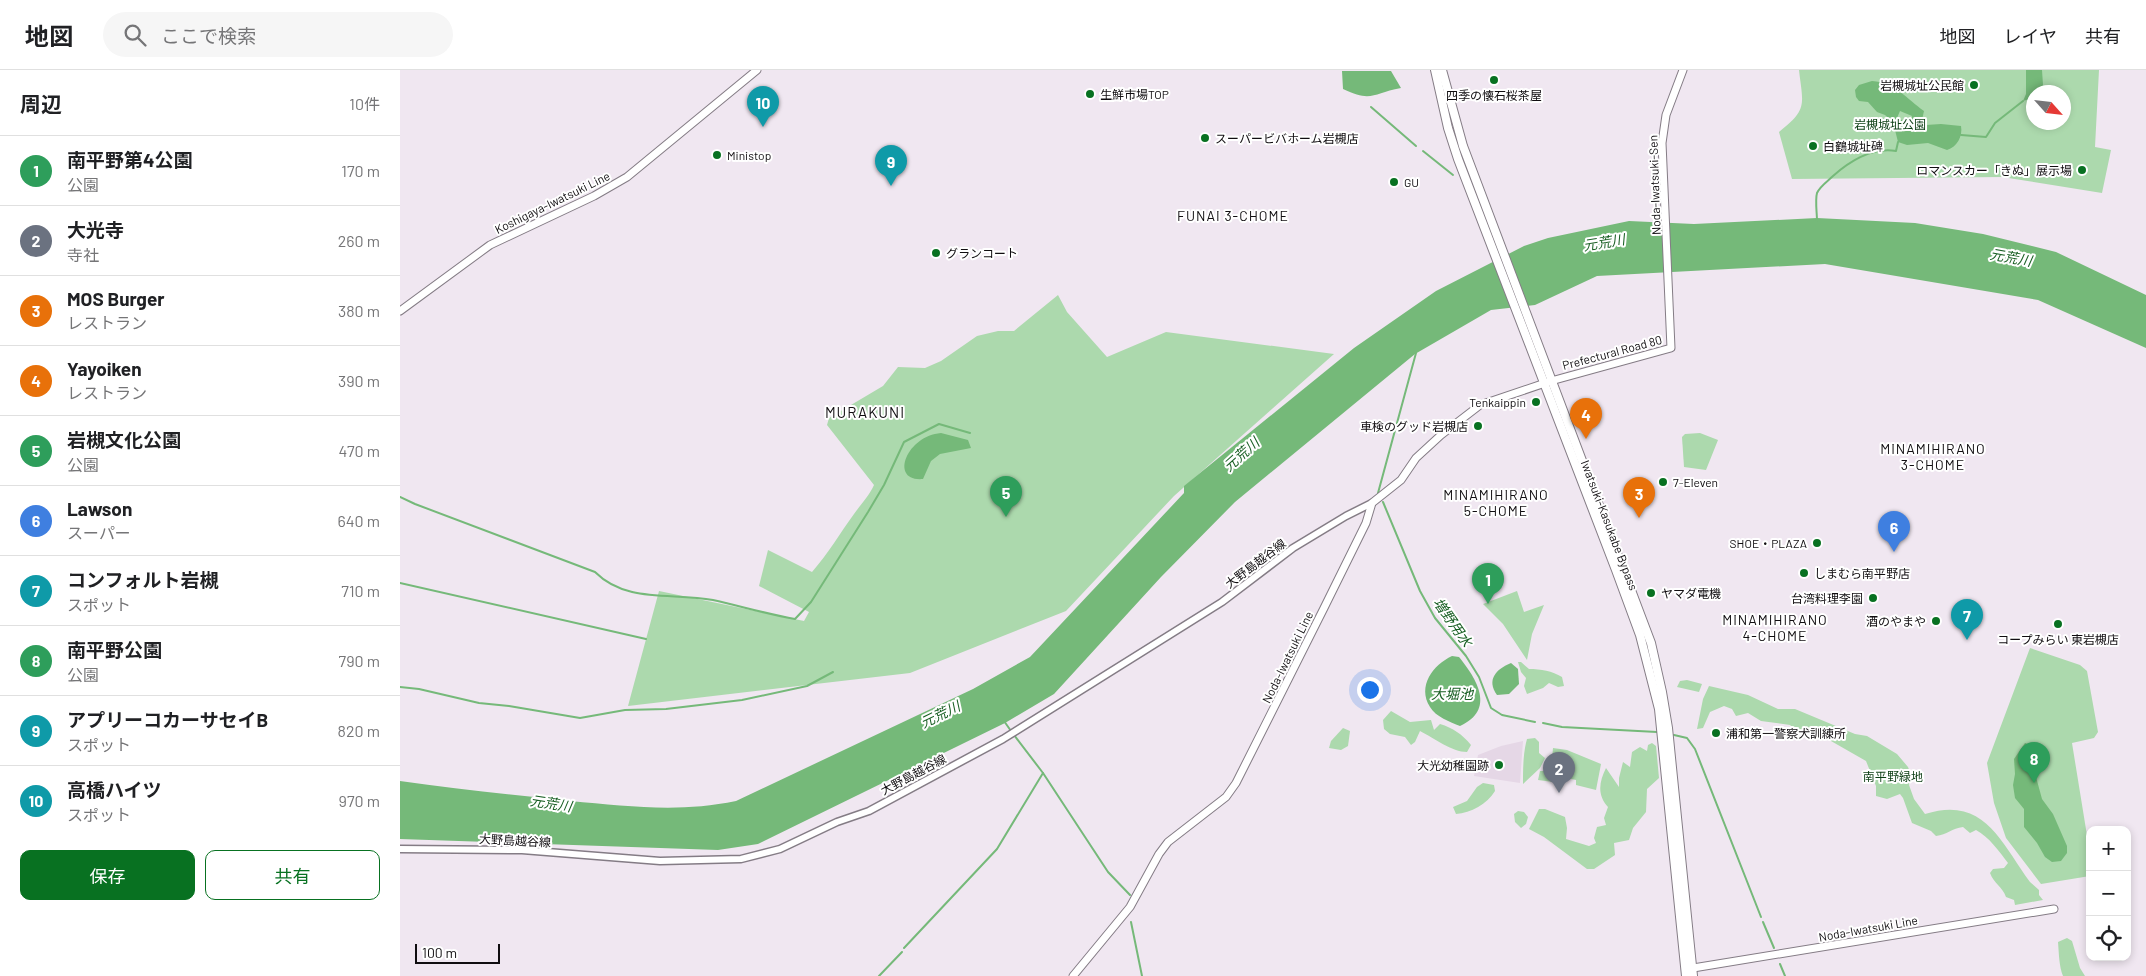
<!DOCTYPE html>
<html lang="ja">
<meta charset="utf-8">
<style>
body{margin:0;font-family:Barlow,"Noto Sans JP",sans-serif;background:#f6f6f6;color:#202124}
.controls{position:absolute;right:15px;bottom:15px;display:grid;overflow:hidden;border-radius:10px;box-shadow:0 2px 8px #0003}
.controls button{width:45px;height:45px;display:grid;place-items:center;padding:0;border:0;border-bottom:1px solid #e0e0e0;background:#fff;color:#202124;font:25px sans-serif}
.compass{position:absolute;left:1626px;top:15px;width:45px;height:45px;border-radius:50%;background:#fff;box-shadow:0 2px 8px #0003;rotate:117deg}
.scale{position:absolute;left:15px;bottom:12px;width:85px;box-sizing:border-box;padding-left:5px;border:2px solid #100d10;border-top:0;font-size:14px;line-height:18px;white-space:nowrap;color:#100d10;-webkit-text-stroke:4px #fff;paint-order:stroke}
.you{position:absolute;left:969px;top:619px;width:18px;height:18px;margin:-12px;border:4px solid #fff;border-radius:50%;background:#1a73e8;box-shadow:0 0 0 8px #1a73e833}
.badge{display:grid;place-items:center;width:32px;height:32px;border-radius:50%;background:#087121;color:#fff;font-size:16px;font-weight:700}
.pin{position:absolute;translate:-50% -41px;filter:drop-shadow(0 1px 2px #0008)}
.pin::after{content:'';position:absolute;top:26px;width:18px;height:15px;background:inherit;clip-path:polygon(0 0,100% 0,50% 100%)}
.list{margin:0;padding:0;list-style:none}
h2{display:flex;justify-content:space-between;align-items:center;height:65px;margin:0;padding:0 20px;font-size:21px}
h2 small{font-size:16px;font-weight:400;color:#757577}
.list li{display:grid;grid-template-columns:32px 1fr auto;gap:15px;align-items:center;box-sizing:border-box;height:70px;padding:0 20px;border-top:1px solid #e0e0e0}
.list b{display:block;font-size:19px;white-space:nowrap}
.list p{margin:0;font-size:16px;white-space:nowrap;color:#757577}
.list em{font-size:16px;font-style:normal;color:#757577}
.actions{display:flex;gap:10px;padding:15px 20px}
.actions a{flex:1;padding:11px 0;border:1px solid #087121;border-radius:10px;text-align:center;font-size:18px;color:#087121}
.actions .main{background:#087121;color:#fff}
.icon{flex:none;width:28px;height:28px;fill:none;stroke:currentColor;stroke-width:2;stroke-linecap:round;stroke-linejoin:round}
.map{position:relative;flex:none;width:1746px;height:906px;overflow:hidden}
header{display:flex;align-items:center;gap:30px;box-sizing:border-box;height:70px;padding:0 25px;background:#fff;border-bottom:1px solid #e0e0e0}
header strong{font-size:24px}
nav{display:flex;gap:28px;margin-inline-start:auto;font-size:18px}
.search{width:350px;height:45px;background:#f6f6f6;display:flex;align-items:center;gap:12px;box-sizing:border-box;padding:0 18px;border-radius:28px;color:#757577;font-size:19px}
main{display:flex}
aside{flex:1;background:#fff}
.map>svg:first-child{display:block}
</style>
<header>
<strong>地図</strong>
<div class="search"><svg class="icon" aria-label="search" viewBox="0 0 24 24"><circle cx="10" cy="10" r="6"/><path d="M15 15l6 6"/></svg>ここで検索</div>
<nav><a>地図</a><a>レイヤ</a><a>共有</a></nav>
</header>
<main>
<aside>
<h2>周辺<small>10件</small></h2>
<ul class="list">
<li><span class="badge" style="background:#2e9e5b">1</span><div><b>南平野第4公園</b><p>公園</p></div><em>170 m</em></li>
<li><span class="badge" style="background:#6b7280">2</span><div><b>大光寺</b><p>寺社</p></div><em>260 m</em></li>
<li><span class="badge" style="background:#e8710a">3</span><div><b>MOS Burger</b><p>レストラン</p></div><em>380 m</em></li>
<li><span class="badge" style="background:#e8710a">4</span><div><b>Yayoiken</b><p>レストラン</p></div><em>390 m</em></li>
<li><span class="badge" style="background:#2e9e5b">5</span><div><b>岩槻文化公園</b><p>公園</p></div><em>470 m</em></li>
<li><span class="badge" style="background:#3f7fe0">6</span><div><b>Lawson</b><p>スーパー</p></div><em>640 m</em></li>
<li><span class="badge" style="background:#0f9aa8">7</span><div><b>コンフォルト岩槻</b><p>スポット</p></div><em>710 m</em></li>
<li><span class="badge" style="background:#2e9e5b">8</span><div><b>南平野公園</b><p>公園</p></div><em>790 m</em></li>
<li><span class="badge" style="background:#0f9aa8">9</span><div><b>アプリーコカーサセイB</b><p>スポット</p></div><em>820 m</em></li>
<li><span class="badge" style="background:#0f9aa8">10</span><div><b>高橋ハイツ</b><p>スポット</p></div><em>970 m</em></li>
</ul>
<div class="actions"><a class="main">保存</a><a>共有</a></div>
</aside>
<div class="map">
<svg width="1746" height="906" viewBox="0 0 1746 906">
<rect width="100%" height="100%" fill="#f0e7f1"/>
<polygon fill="#e5d7e6" points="1123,671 1120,713 1074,706 1078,685 1101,676"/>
<g fill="#acd9ad" fill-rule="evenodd">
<path d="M1399,0H1699L1695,77L1711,80L1702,123L1602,107L1392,109L1379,62C1408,39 1403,35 1399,0ZM1634,22H1664V52H1634Z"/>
<path d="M658,225L667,242L707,287L766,262L934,284L774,426L666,541L510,603L228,636L259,521L404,551L409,542L359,516L368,480L412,502C428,484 440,463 454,444C461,434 469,426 474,415L427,355L429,348L483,316L498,297L525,298L541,291L577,266L598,261H614Z"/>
<polygon points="1300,363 1318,370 1306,400 1284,397 1282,367 1285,364"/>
<polygon points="1117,521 1124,542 1144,535 1132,564 1127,590 1103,554 1083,534"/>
<polygon points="1630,578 1680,595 1687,601 1698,662 1694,668 1672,673 1690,784 1690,806 1641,814 1606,768 1594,733 1587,693"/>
<path d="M1118,592H1121L1129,599C1141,599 1152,601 1162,607L1164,616L1158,617L1149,613L1143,618L1127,624L1124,616L1126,608L1121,602Z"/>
<polygon points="1287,610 1302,614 1299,622 1277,617 1280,611"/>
<path d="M1309,616L1348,625L1378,639H1395L1455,664L1467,666L1497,684L1508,697L1511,705L1509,715L1514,729L1525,744C1584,725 1601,772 1630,812L1639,820V825L1643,830L1615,835L1614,830L1606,827C1602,816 1594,814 1590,803L1593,799L1604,798L1608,793C1599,781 1589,767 1576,760L1570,763L1563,757C1552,758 1547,765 1536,766L1531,761L1512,753L1503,728L1500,724L1487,729L1476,726V716L1466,691L1424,667L1416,668L1407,661L1399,663L1390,655L1361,651L1348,643L1336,646L1332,639L1324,636L1310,642L1303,658L1297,659L1303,629Z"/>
<path d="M991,641L1010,652L1031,650L1034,660L1040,654C1053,658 1062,664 1071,675L1067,682C1052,682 1034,668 1020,661L1015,672L1011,675L1005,667L990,664L984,659L983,650Z"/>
<polygon points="943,658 950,661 948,676 941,680 929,678 931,671"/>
<path d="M1135,668L1139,672V683L1145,688L1140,698L1123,714C1123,700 1123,683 1127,669Z"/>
<path d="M1252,673L1256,676L1259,708L1247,719L1246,742L1233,758L1229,770L1214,773L1215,785L1194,799H1187L1144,767L1129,759L1139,739H1145L1165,747L1167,758L1166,769L1189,776L1196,773L1194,768L1197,757L1206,755L1204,748L1208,737C1197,725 1199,712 1206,698L1219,717V708L1223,692L1230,697L1232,682L1240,677L1247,681L1248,675Z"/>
<polygon points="1153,678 1167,680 1201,694 1196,720 1176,715 1176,710 1156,706 1153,712 1138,710 1140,701 1151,701"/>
<path d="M1083,713L1094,715L1095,721C1087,734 1071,743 1056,744L1053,737L1067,731L1077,717Z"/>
<polygon points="1118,741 1124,742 1128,747 1126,754 1121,758 1115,752 1114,744"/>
<path d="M1667,868L1672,871L1680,898L1685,906H1663C1659,896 1659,884 1658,872Z"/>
</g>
<g fill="#75b979" fill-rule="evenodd">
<polygon points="1626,0 1642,0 1643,15 1640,22 1634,22 1633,28 1623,31 1626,24"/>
<path d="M942,1H991L1001,18C973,23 972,33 943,19Z"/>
<path d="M1472,11C1496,13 1507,29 1524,41L1522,50L1526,55L1541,54L1561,56C1563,66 1557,77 1547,80L1528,73L1507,75L1498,72L1493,52L1485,45L1477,42L1468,32L1459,31L1456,27L1455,20L1459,15ZM1500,41L1512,46L1511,49L1513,55L1511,58L1502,54V50L1497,48Z"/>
<path d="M1417,148L1515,153L1583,164L1656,182L1746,225V278L1638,230L1425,194L1197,206L1135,235L1091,240L1015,284L835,432L761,507L654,624L605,653L358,774L318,780L0,769V711C57,719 113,725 170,731C228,736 278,743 336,731L573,619L630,587L784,423V416L954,278L1036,221L1124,176L1148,168L1229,151L1294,154Z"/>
<path d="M541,363L568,370L571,378L540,384L531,391L523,409C489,412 506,366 541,363Z"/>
<path d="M1052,586L1059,587C1077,609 1096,640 1060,656C1050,652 1036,647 1030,637C1017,616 1033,595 1052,586Z"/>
<path d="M1111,593L1118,599L1119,614L1109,624L1097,625C1086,610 1096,599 1111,593Z"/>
<polygon points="1625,673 1631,675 1634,680 1636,707 1642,729 1653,744 1667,776 1667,783 1661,791 1652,792 1645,787 1637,773 1624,757 1624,739 1615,728 1613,715 1615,704 1614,689"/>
</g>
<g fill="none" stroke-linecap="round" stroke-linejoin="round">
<g stroke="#75b979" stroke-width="2">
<polyline points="971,37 1016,76"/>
<polyline points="1561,65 1586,67 1595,53 1623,31"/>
<polyline points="1023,81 1053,105"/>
<path d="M1417,151C1417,143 1415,130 1417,123C1420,116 1428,111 1433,106C1450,91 1472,77 1496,81L1498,72"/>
<polyline points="978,423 1016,283"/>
<path d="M0,427L15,434L195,502C227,534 273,522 313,530C340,536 367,544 395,549L411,532L468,442L484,415L504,372L539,354L570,363"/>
<polyline points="983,432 1020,521 1035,548 1066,586 1079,607 1091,638 1102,645 1135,652"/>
<polyline points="0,513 246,569"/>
<polyline points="0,617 19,619 79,633 109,636 180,648 225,640 266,639 342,630 407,616 433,602"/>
<polyline points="604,651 611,661"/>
<polyline points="1143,653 1162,657 1257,662"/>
<polyline points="614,665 643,703 708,802 730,825"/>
<polyline points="1274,665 1287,668 1295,679 1361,847"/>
<polyline points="731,852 742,906"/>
<polyline points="1363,852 1374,878"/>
<polyline points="504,878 597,779 643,703"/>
<polyline points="1380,894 1385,906"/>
<polyline points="479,906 502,882"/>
</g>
<g stroke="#847c85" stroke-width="9">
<polyline id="secondary" points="0,779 122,780 260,791 341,789 380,779 437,752 469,741 603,669 822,532 893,478 946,446 972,433"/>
</g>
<g stroke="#847c85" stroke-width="9">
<g id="primary">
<polyline points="0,241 90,175 194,126 227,107 357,0"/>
<polyline points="1287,899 1654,839"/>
<polyline points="673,906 730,837 759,784 768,772 826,727 836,713 924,538 966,453 972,433 1001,410 1016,388 1041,365 1080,335 1151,311 1271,278 1262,73 1266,45 1283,0"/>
</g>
</g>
<g stroke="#847c85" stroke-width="10">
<g id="trunk">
<polyline points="1035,0 1048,58 1058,89 1216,500 1240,565 1259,639 1286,906"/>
<polyline points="1042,0 1063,76 1251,573 1262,622 1268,658 1293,906"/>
</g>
</g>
<use href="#secondary" stroke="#fff" stroke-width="6"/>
<use href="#primary" stroke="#fff" stroke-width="7"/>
<use href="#trunk" stroke="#fff" stroke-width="8"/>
</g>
<g fill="#087121" stroke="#fff" stroke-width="2">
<circle cx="1094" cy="10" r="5"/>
<circle cx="1574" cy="15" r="5"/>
<circle cx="690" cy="24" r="5"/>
<circle cx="805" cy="68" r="5"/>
<circle cx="1413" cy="76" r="5"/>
<circle cx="317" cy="85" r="5"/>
<circle cx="1682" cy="100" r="5"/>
<circle cx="994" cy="112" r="5"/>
<circle cx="536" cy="183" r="5"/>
<circle cx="1136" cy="332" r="5"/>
<circle cx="1078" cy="356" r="5"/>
<circle cx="1263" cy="412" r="5"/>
<circle cx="1417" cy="473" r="5"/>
<circle cx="1404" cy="503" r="5"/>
<circle cx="1251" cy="523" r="5"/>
<circle cx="1473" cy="528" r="5"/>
<circle cx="1536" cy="551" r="5"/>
<circle cx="1658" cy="554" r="5"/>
<circle cx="1316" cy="663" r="5"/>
<circle cx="1099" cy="695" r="5"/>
</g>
<g text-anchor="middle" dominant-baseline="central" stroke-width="4" stroke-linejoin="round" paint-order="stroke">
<g font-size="12" fill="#100d10" stroke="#fff" text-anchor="start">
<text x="1564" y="15" text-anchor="end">岩槻城址公民館</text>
<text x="700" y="24">生鮮市場TOP</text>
<text x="1094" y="25" text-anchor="middle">四季の懐石桜茶屋</text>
<text x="815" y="68">スーパービバホーム岩槻店</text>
<text x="1423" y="76">白鶴城址碑</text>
<text x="327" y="85">Ministop</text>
<text x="1672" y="100" text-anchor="end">ロマンスカー「きぬ」展示場</text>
<text x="1004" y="112">GU</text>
<text x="546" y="183">グランコート</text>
<text x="1126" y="332" text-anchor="end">Tenkaippin</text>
<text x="1068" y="356" text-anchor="end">車検のグッド岩槻店</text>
<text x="1273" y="412">7-Eleven</text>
<text x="1407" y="473" text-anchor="end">SHOE・PLAZA</text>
<text x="1414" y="503">しまむら南平野店</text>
<text x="1261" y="523">ヤマダ電機</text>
<text x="1463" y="528" text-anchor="end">台湾料理李園</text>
<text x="1526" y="551" text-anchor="end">酒のやまや</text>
<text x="1658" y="569" text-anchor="middle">コープみらい 東岩槻店</text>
<text x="1326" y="663">浦和第一警察犬訓練所</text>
<text x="1089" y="695" text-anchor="end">大光幼稚園跡</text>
</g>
<g font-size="12" fill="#0b3d13" stroke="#fff">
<text x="1490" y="54">岩槻城址公園</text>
<text x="1493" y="706">南平野緑地</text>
</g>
<g font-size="12" fill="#100d10" stroke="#fff">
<text transform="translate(1254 115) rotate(-92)">Noda-Iwatsuki-Sen</text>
<text transform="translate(152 132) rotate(-26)">Koshigaya-Iwatsuki Line</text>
<text transform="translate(1212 282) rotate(-15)">Prefectural Road 80</text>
<text transform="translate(1210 455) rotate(69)">Iwatsuki-Kasukabe Bypass</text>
<text transform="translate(855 493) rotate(-37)">大野島越谷線</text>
<text transform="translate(887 587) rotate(-64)">Noda-Iwatsuki Line</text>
<text transform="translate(513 704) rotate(-28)">大野島越谷線</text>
<text transform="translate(115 770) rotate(3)">大野島越谷線</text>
<text transform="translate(1468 858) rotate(-10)">Noda-Iwatsuki Line</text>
</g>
<g font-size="14" letter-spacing="1" fill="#100d10" stroke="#fff">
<text x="833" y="145">FUNAI 3-CHOME</text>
<text x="1533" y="378">MINAMIHIRANO<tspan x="1533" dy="16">3-CHOME</tspan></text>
<text x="1096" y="424">MINAMIHIRANO<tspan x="1096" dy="16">5-CHOME</tspan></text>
<text x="1375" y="549">MINAMIHIRANO<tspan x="1375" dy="16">4-CHOME</tspan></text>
</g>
<g font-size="14" font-style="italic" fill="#185f23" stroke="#fff">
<text transform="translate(1204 172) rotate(-9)">元荒川</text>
<text transform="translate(1611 187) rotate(10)">元荒川</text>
<text transform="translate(841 384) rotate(-42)">元荒川</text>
<text transform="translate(1053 552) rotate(55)">増野用水</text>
<text x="1052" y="623">大堀池</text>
<text transform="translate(540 644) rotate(-26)">元荒川</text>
<text transform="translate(151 733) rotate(9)">元荒川</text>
</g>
<g font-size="15" letter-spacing="1" fill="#100d10" stroke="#fff">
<text x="465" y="342">MURAKUNI</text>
</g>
</g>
</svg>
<div class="controls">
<button>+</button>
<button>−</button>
<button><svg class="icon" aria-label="locate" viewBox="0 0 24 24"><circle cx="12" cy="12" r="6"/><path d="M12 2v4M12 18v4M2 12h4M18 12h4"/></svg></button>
</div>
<svg class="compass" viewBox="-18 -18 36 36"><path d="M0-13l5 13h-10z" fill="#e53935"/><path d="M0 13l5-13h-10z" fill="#757577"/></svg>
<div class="scale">100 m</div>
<div class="you"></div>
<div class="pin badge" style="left:1088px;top:534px;background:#2e9e5b">1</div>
<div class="pin badge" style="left:1159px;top:723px;background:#6b7280">2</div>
<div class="pin badge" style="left:1239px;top:448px;background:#e8710a">3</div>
<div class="pin badge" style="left:1186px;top:369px;background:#e8710a">4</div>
<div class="pin badge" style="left:606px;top:447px;background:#2e9e5b">5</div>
<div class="pin badge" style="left:1494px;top:482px;background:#3f7fe0">6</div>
<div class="pin badge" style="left:1567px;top:570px;background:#0f9aa8">7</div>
<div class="pin badge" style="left:1634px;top:713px;background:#2e9e5b">8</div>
<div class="pin badge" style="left:491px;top:116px;background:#0f9aa8">9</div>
<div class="pin badge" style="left:363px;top:57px;background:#0f9aa8">10</div>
</div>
</main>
